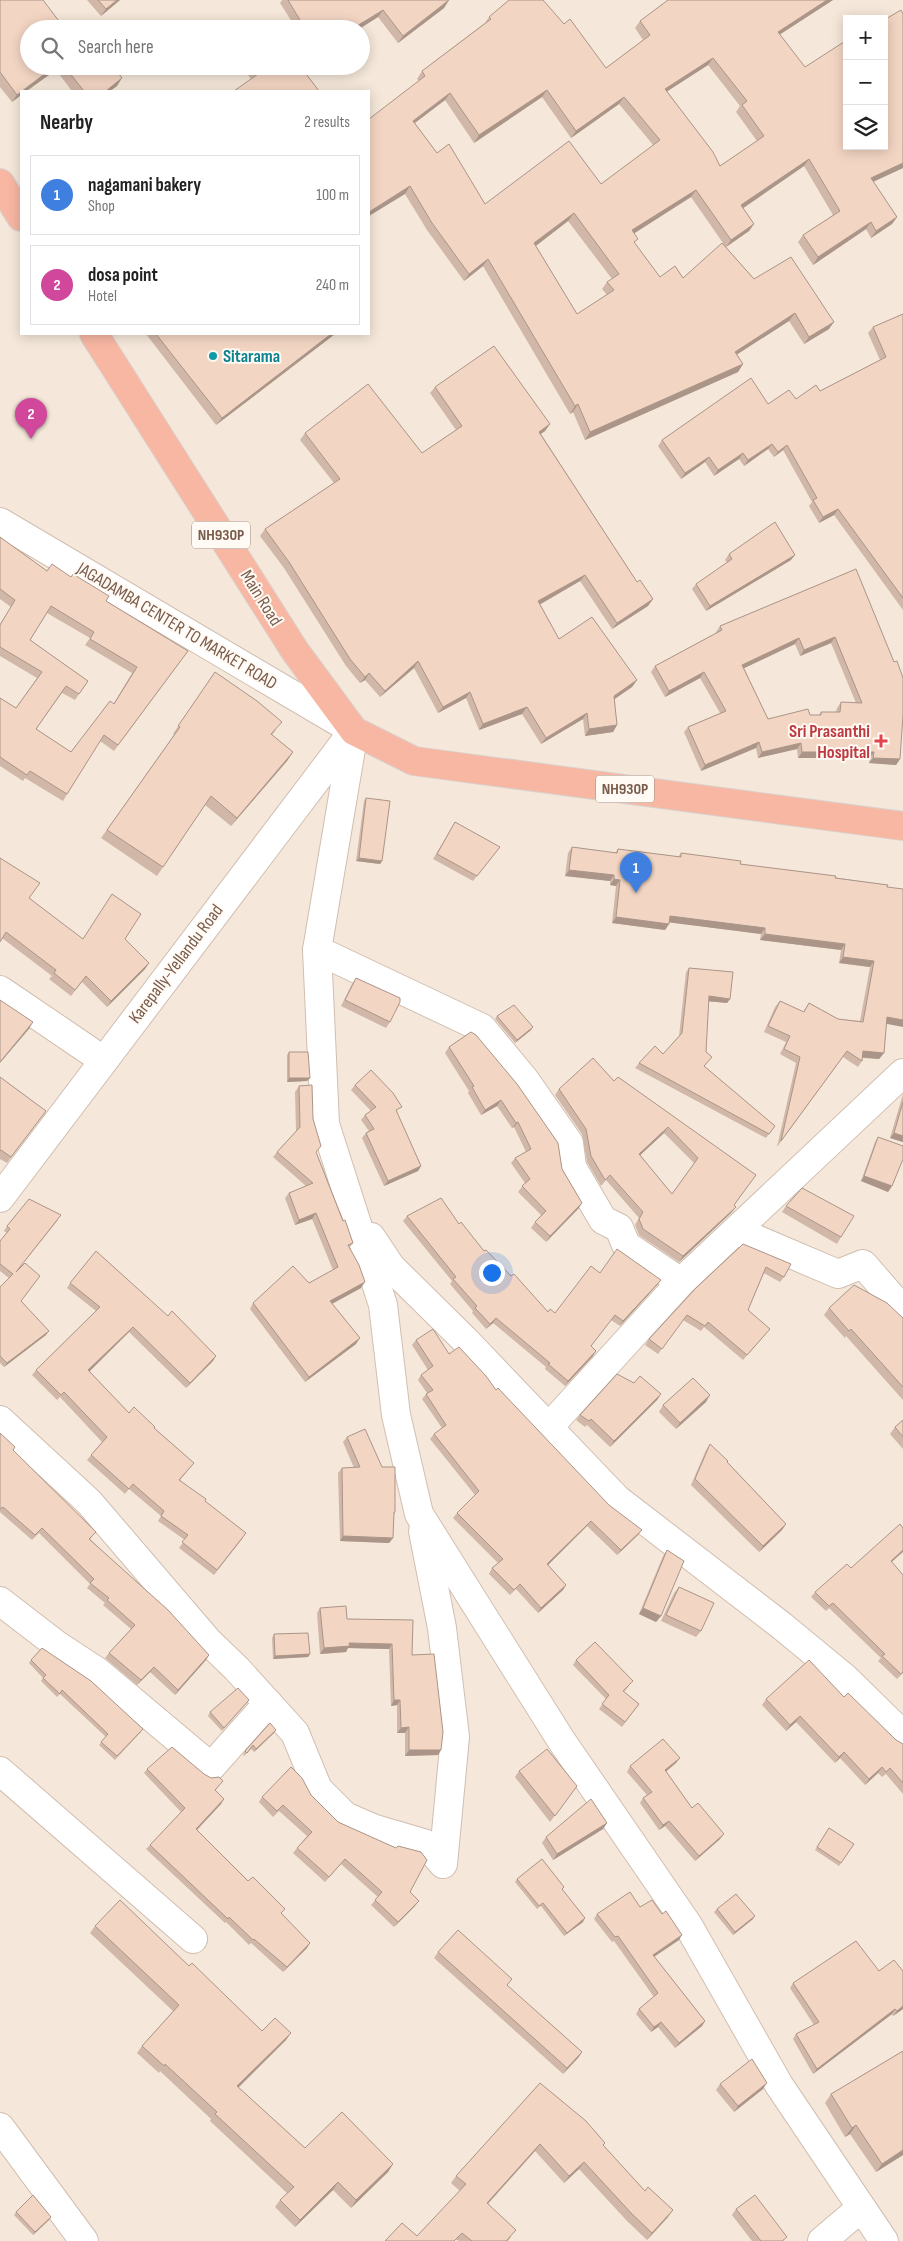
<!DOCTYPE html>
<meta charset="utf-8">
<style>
body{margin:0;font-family:"Sofia Sans Condensed",sans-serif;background:#f6f6f6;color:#222}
.controls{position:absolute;right:15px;top:15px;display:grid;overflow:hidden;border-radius:0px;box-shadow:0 2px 12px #0003}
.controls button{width:45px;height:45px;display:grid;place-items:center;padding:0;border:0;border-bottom:1px solid #e0e0e0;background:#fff;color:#222;font:25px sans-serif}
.you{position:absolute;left:491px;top:1272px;width:18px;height:18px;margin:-12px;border:4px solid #fff;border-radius:50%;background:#1a73e8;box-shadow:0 0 0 8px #1a73e833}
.badge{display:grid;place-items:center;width:32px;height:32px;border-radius:50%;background:#db2777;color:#fff;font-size:16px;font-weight:700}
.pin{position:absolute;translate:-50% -41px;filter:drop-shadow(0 1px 2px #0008)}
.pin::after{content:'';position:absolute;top:26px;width:18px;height:15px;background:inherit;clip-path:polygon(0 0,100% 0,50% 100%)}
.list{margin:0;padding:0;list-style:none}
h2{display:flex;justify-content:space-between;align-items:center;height:65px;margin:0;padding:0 20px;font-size:21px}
h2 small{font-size:16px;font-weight:400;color:#767676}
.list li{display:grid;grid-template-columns:32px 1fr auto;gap:15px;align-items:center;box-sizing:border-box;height:80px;margin:0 10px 10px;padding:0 10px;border:1px solid #e0e0e0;border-radius:0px}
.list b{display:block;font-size:19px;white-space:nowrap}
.list p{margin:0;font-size:16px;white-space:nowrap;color:#767676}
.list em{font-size:16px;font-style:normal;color:#767676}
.icon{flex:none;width:28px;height:28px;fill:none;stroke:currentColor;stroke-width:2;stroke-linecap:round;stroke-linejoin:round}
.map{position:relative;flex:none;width:903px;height:2241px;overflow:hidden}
.search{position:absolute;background:#fff;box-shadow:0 2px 12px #0003;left:20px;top:20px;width:350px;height:55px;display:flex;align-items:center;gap:12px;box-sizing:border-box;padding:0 18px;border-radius:28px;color:#767676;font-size:19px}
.panel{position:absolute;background:#fff;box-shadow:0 2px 12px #0003;left:20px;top:90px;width:350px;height:245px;border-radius:0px}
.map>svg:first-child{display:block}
</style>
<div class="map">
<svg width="903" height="2241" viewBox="0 0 903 2241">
<rect width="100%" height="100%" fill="#fdf6ec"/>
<path fill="#f5e8da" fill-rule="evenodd" d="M0,0H903V2241H0ZM847,19H884V146H847ZM29,29H361V66H29ZM21,91H369V334H21Z"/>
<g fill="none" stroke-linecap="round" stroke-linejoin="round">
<g stroke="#d1beb0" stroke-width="30">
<g id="minor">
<polyline points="0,522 354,731"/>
<polyline points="354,731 317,950 482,1028 525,1080 569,1143 572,1167 603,1220 619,1228 626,1245 681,1282"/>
<polyline points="317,950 325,1124 383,1305 396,1415 419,1514 561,1740 688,1925 779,2085 884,2241"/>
<polyline points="0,990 103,1060"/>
<polyline points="0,1198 351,734"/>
<polyline points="737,1231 838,1274 863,1264 903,1310"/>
<polyline points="371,1237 391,1267 467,1342 617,1499 782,1626 845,1678 903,1735"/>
<polyline points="0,1420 89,1502 208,1641 237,1669 295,1733 318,1789 345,1816 375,1829 426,1844 443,1864 455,1737 442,1628 423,1531"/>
<polyline points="548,1428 681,1282 903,1073"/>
<polyline points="0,1601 57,1645 98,1672 211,1767 268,1703"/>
<polyline points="0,1771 193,1939"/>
<polyline points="0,2127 84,2241"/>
<polyline points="822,2241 861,2208"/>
</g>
</g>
<g stroke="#dad1cd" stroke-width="30">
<g id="highway">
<polyline points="0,183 21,217"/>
<polyline points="94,334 295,651 354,731 414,761 903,826"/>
</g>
</g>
<use href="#minor" stroke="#fff" stroke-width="28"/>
<use href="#highway" stroke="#f7b7a3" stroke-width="28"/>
</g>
<g fill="#d1b7a8" fill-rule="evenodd">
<polygon points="0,0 29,66 113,66 117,86 110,91 72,91 56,70 12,102 0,87"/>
<polygon points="87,0 120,0 101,16"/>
<polygon points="282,0 449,0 444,8 398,43 378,17 359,29 289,29 294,25 280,3"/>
<path d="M668,0H833L780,34L847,146L903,14V168L873,182L897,217L892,224L871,238L866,229L813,265L798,242L803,235L833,215L804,166L743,208L754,224L749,231L726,247L754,279L829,329L804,344L789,321L737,354L743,364L738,372L585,440L573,412L570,414L483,266L464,281L427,230L405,194L419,81L417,79L422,71L485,23L489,17L564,24L606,68L643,40L635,28L640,21ZM708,65L740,106L736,112L757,141L720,166L667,91ZM542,97L571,138L619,104L654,146L601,184L485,204L437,153L415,123L445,100L474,143ZM691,197L723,243L683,278L660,277L635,244L634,233ZM568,221L612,279L607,282L602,289L607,295L577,314L536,246Z"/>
<polygon points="243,66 300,66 251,79 242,67"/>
<polygon points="903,314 903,610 834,515 819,523 809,506 812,502 783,450 774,457 768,449 744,466 739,459 714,476 705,462 681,479 658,446 662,440 768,404 796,399 820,391 880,360 868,333 873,327"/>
<polygon points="146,334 335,334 216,425"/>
<polygon points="435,387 550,424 545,431 541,434 637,582 653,599 648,606 612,629 580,581 540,604 559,639 637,680 632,687 614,699 617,725 613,732 585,736 583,719 541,744 522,714 479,730 466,698 438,713 414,668 380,697 365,680 360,683 346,666 284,568 260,536 265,529 334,483 300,440 305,433 422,453 456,430 430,393"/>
<path d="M0,537L47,571L106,601L188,651L114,751L100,741L63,801L25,778L23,781L0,766V698L16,708L37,678L0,656V624L11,607L0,599ZM47,613L90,638L85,645L132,673L114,703L71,752L36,729L62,693L75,700L88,681L30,640Z"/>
<polygon points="729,554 791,560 706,611 692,589 696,584 727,563 725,560"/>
<path d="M856,569L900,759L896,765L869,763L870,758H798L797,749L758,758L756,748L701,771L684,732L688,727L720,713L700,678L665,697L651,672L655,666L716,633V632L720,626ZM831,643L856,703L841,702L837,708L836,712H821L819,715L768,719L744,668L795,644L800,656Z"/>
<polygon points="215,672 276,730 272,735 293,752 287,761 231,826 205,805 157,876 101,838 174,735 173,734"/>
<polygon points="366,798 382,861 380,864 356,861 364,801"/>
<polygon points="455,822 500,847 473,881 433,859"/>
<polygon points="572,847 615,853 618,849 678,857 681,853 740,864 888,885 886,1023 884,1053 879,1059 862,1058 862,1061 858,1067 843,1057 777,1147 796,1063 780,1054 786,1042 764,1032 775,1007 780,1001 803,1012 809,1003 838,1019 860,1021 870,967 839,963 841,950 760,940 761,934 669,922 669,924 665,930 612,923 616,886 610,885 610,881 565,876 568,853"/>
<polygon points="29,898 82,939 125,939 149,963 145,969 107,1007 82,982 71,996 49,979 52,976 2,938"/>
<polygon points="689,968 730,999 727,1003 708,1001 706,1052 712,1057 704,1066 775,1126 766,1138 635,1068 639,1063 663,1054 679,1036 686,972"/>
<polygon points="356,978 390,1022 386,1028 341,1006 352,984"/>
<polygon points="497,1016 531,1030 515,1043 495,1019"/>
<polygon points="471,1032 562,1169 582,1203 578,1209 546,1242 531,1228 535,1222 541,1215 518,1192 525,1183 511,1163 515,1158 526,1152 514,1127 512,1128 497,1106 481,1115 468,1093 469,1091 445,1053 449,1047"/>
<polygon points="289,1052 310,1078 307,1081 287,1082 287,1055"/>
<polygon points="0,1077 46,1111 7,1163 0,1159"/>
<path d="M614,1081L756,1175L734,1205L732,1212L679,1262L639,1235L635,1225L639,1218L606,1180L601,1186L587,1162L582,1134L555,1095L559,1089ZM664,1133L694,1163L672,1194L640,1155Z"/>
<polygon points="355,1085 398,1112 397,1113 421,1166 418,1171 384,1186 362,1138 366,1133 369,1131 361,1120 365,1115 371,1111 351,1090"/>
<polygon points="299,1086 313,1119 316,1153 353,1243 350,1247 361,1288 332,1304 356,1344 305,1382 250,1309 253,1303 309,1283 333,1270 312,1219 295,1225 285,1198 289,1193 306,1186 273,1157 277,1152 296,1131 295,1092"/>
<polygon points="903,1094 903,1142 890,1138"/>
<polygon points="878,1137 892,1186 888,1192 861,1181 875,1142"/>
<polygon points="786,1206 841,1237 837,1244 782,1212"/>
<polygon points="407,1216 459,1224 484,1251 548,1312 555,1313 600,1273 657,1285 620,1326 611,1320 591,1346 593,1356 565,1386 545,1369 546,1367 493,1323 486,1329 472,1313 473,1311 450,1284 452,1281 403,1221"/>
<polygon points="58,1220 18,1270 21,1301 46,1335 4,1367 0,1363 0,1287 9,1278 0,1271 0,1241 7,1233 4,1231 7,1226"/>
<polygon points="743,1244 784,1277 780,1282 764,1273 748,1310 766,1334 743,1360 704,1327 701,1331 683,1320 658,1354 645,1345 649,1339"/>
<polygon points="70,1283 213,1361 186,1388 129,1332 89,1371 129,1413 154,1428 194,1463 180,1480 205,1501 243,1538 214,1575 179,1548 185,1540 158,1521 161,1516 129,1489 125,1494 87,1460 102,1442 60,1397 57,1400 32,1375 36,1370 96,1311 67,1288"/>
<polygon points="829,1308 903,1318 903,1400 846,1336 845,1338 824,1315"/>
<polygon points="416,1340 449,1354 496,1390 638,1535 617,1555 587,1526 548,1565 566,1585 563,1590 538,1613 516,1589 510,1595 489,1574 492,1568 498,1563 453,1518 457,1513 475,1495 430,1439 434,1434 442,1428 422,1399 427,1393 418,1380 421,1375 428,1370 412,1345"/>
<polygon points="634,1383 661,1394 657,1400 610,1447 587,1425 585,1427 576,1420 580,1415"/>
<polygon points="706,1402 676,1429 659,1412 663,1405"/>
<polygon points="903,1420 903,1449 890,1434 895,1427"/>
<polygon points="0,1433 13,1451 92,1537 90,1539 209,1655 206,1660 175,1695 150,1672 137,1685 105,1658 109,1653 131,1629 103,1605 105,1603 87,1588 90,1584 39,1533 32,1540 0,1512"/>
<polygon points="347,1437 395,1512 394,1515 393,1538 389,1543 340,1541 338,1473 342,1468 354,1468 343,1442"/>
<polygon points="710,1444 786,1524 782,1530 759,1552 691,1485 706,1450"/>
<polygon points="667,1550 661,1616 656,1622 639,1614 663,1556"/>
<polygon points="892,1562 903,1673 897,1679 878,1661 881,1658 829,1608 826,1611 811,1597 815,1592 851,1568"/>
<polygon points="679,1587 701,1631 696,1637 661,1621 674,1593"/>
<polygon points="320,1608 347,1619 412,1655 441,1750 438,1755 405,1756 405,1733 397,1733 397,1705 391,1706 389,1649 348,1648 346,1652 320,1654 317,1613"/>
<polygon points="274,1634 310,1654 308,1657 273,1659 272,1638"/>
<polygon points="31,1660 141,1732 115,1760 99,1745 106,1737 60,1694 57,1697 41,1681 43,1678 29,1663"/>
<polygon points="576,1660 629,1686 624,1692 639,1704 622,1727 599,1709 606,1699 573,1665"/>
<polygon points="844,1697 896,1740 903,1744 903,1794 886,1774 882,1777 878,1773 865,1785 840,1758 835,1763 796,1722 786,1731 762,1705 766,1699"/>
<polygon points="249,1700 222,1731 208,1716 210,1712"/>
<polygon points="270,1723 274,1733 254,1752 251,1749 244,1756 243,1755 245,1751"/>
<polygon points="676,1763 666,1771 692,1808 720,1839 695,1861 665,1826 659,1830 640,1803 643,1798 647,1795 627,1772 630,1766"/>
<polygon points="147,1769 204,1774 219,1786 215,1791 221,1804 197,1830 282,1914 307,1948 283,1972 251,1943 249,1945 226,1922 225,1923 146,1849 150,1845 181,1812 144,1773"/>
<polygon points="519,1771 577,1786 550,1822 515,1777"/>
<polygon points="311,1795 410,1892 415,1906 394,1927 371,1905 378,1897 341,1864 325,1882 293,1853 307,1836 279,1811 273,1817 259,1802 262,1797"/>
<polygon points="607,1823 603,1829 553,1860 542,1843 546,1837"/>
<polygon points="829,1828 854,1844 839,1866 815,1850"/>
<polygon points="517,1879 562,1890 583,1922 564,1936 541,1906 537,1909 515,1882"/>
<polygon points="640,1907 679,1940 654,1957 705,2021 702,2026 675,2048 658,2027 651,2032 636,2014 639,2009 654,1997 614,1941 612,1942 594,1919 597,1914"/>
<polygon points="717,1909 753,1919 733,1935 714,1912"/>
<polygon points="95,1926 189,1966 262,2031 286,2040 238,2087 305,2148 393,2164 388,2172 351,2208 333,2190 295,2227 275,2207 280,2200 287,2193 210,2121 211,2119 160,2071 159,2073 137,2053 142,2046 173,2011 90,1933"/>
<polygon points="438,1952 507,1986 582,2052 578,2058 563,2074 434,1958"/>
<polygon points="793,1983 903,2009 893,2016 892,2014 813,2074 793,2039 796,2034 814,2025 790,1988"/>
<polygon points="903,2051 903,2155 876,2172 850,2134 845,2137 825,2103 831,2094"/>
<polygon points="540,2083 605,2143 603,2146 668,2217 647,2240 627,2221 579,2169 564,2183 535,2151 488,2204 511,2237 508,2241 459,2241 457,2240 417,2236 460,2191 451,2183 456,2176"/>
<polygon points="720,2084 763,2089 734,2112 716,2090"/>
<polygon points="736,2209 784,2241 752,2241 732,2215"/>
<polygon points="16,2212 51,2217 49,2220 33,2235 14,2215"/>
</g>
<g fill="#aa9588">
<polygon points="117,0 120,0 101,16 106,9"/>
<polygon points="449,0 444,8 398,43 403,36"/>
<polygon points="827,0 833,0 773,39 778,32"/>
<polygon points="383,10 378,17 359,29 352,29"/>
<polygon points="713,58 708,65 660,96 665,89"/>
<polygon points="55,66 58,66 56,70 26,91 22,91"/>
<polygon points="122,78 117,86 110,91 106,91"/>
<polygon points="547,90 542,97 474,143 479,135"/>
<polygon points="21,91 21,95 12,102 17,95"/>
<polygon points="450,93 445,100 408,128 413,121"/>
<polygon points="624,97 619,104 571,138 576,131"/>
<polygon points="809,159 804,166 736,213 741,205"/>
<polygon points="903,163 903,168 866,185 871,178"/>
<polygon points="410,186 405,194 369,216 369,212"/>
<polygon points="696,190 691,197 627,238 632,230"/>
<polygon points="574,213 568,221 529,251 534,243"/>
<polygon points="897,217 892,224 871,238 876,231"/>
<polygon points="871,222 866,229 813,265 818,257"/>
<polygon points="754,224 749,231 726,247 731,240"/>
<polygon points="488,259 483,266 464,281 469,274"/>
<polygon points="795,313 789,321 730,359 735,352"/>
<polygon points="834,322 829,329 804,344 809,337"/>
<polygon points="331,334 335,334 216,425 222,418"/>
<polygon points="743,364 738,372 585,440 590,432"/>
<polygon points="578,404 573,412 570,414 575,406"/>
<polygon points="550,424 545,431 535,438 539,432"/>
<polygon points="772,444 768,449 744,466 748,460"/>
<polygon points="787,445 783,450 774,457 778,452"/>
<polygon points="743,453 739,459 714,476 718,470"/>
<polygon points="709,457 705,462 681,479 685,473"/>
<polygon points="838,509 834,515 819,523 823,517"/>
<polygon points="795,555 791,560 706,611 710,606"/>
<polygon points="585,575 580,581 534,608 538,601"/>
<polygon points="653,599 648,606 612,629 617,623"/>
<polygon points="835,637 831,643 800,656 804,650"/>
<polygon points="799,638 795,644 738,671 742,665"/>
<polygon points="418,661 414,668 380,697 385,691"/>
<polygon points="704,672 700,678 665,697 669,691"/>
<polygon points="369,673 365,680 360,683 365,677"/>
<polygon points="637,680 632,687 609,703 614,696"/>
<polygon points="470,692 466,698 438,713 443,707"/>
<polygon points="527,707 522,714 479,730 483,724"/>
<polygon points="587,713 583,719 541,744 546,738"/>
<polygon points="617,725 613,732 585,736 589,729"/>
<polygon points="759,742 756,748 701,771 705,765"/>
<polygon points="801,743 797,749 758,758 762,752"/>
<polygon points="293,752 287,761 231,826 237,818"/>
<polygon points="802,752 874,752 870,758 798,758"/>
<polygon points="873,758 900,759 896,765 869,763"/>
<polygon points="359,858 382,861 380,864 356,861"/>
<polygon points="569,870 614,875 610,881 565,876"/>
<polygon points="614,879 620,880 616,886 610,885"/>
<polygon points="670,916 765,928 761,934 666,922"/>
<polygon points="616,917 669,924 665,930 612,923"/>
<polygon points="765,934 845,944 841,950 760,940"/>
<polygon points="843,957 874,961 870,967 839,963"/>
<polygon points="149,963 145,969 107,1007 111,1001"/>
<polygon points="709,996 730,999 727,1003 705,1001"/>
<polygon points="887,1017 903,1020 903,1027 882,1023"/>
<polygon points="33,1022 29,1029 0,1063 0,1062"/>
<polygon points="533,1027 531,1030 515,1043 517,1040"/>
<polygon points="863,1051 884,1053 879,1059 859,1057"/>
<polygon points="289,1078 310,1078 307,1081 287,1082"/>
<polygon points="501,1100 497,1106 481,1115 485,1110"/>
<polygon points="518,1122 514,1127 512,1128 516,1123"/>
<polygon points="668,1127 664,1133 635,1160 639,1154"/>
<polygon points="894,1133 903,1136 903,1142 890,1138"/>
<polygon points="421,1166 418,1171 384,1186 388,1181"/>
<polygon points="864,1176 892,1186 888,1192 861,1181"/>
<polygon points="582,1203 578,1209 546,1242 550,1236"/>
<polygon points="736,1207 732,1212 679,1262 683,1256"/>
<polygon points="316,1213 312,1219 295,1225 299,1220"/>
<polygon points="661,1280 657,1285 620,1326 623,1321"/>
<polygon points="365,1282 361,1288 326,1307 330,1301"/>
<polygon points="496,1318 493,1323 486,1329 490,1324"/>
<polygon points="133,1327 129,1332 85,1376 88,1370"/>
<polygon points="49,1331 46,1335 4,1367 7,1363"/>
<polygon points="360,1338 356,1344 305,1382 309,1377"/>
<polygon points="596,1351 593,1356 565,1386 568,1381"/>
<polygon points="216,1356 213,1361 186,1388 190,1383"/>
<polygon points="661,1394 657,1400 610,1447 614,1441"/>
<polygon points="710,1395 706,1402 676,1429 680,1423"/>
<polygon points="591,1521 587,1526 544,1569 547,1564"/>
<polygon points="786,1524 782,1530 759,1552 763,1546"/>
<polygon points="642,1530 638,1535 617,1555 621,1550"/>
<polygon points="343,1536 393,1538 389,1543 340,1541"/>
<polygon points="903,1550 903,1552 887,1566 891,1561"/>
<polygon points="566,1585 563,1590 538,1613 541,1608"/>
<polygon points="643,1608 661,1616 656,1622 639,1614"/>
<polygon points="349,1643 392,1644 389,1649 348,1648 346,1652 320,1654 324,1648"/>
<polygon points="310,1654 308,1657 273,1659 275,1656"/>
<polygon points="209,1655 206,1660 175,1695 178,1690"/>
<polygon points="154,1667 150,1672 137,1685 141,1680"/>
<polygon points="394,1700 400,1700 397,1705 391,1706"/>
<polygon points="800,1716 796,1722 786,1731 790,1725"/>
<polygon points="409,1727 405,1733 397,1733 401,1728"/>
<polygon points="276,1730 274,1733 254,1752 256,1749"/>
<polygon points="409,1750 441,1750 438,1755 405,1756"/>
<polygon points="844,1752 840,1758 835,1763 839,1757"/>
<polygon points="680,1758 676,1763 662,1775 665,1770"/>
<polygon points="882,1767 878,1773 865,1785 869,1779"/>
<polygon points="224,1799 221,1804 193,1834 196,1829"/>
<polygon points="669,1821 665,1826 659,1830 663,1825"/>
<polygon points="607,1823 603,1829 553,1860 557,1854"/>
<polygon points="724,1834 720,1839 695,1861 699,1856"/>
<polygon points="419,1901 415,1906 394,1927 398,1922"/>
<polygon points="755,1916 753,1919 733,1935 735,1932"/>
<polygon points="585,1918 583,1922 564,1936 567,1933"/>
<polygon points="682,1935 679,1940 649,1960 653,1955"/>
<polygon points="310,1943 307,1948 283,1972 287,1967"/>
<polygon points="903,2006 903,2009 893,2016 897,2011"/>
<polygon points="895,2009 892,2014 813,2074 817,2069"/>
<polygon points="705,2021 702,2026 675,2048 679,2043"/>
<polygon points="661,2022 658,2027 651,2032 654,2027"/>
<polygon points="291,2033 286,2040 232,2094 237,2086"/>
<polygon points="582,2052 578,2058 563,2074 567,2068"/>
<polygon points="767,2083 763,2089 734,2112 738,2106"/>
<polygon points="856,2125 850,2134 845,2137 852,2128"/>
<polygon points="540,2144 535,2151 482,2210 487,2203"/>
<polygon points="903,2150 903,2155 876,2172 882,2164"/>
<polygon points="584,2162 579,2169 564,2183 569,2176"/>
<polygon points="393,2164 388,2172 351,2208 356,2200"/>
<polygon points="338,2182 333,2190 295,2227 300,2220"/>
<polygon points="673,2210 668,2217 647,2240 652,2233"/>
<polygon points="51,2217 49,2220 33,2235 35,2232"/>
</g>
<g fill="#f3d5c3" stroke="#aa9588" fill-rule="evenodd">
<polygon points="0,0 43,0 65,29 29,29 29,66 55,66 17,95 0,72"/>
<polygon points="98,0 117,0 106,9"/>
<polygon points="288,0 449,0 403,36 383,10 352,29 289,29 300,20"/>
<path d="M509,0H543L564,24L570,19L606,68L650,35L640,21L668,0H827L778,32L805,67L847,40V146H884V20L901,10L903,14V163L871,178L897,217L876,231L871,222L818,257L803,235L840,211L809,159L741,205L754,224L731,240L696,190L632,230L638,239L634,242L660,277L675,266L683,278L722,243L754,279L791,257L834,322L809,337L795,313L735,352L743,364L590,432L578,404L575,406L488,259L469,274L432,223L410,186L369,212V119L425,76L422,71L491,19L489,17ZM713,58L747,101L742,105L764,136L720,166L713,152L665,89ZM547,90L576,131L624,97L660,140L601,184L569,141L485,204L449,144L437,153L413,121L450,93L479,135ZM574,213L619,274L607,282L614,290L577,314L534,243Z"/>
<polygon points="64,66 113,66 122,78 106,91 84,91"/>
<polygon points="252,66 300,66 319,91 234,91 258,74"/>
<polygon points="903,314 903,598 838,509 823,517 813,500 817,498 787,445 778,452 772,444 748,460 743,453 718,470 709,457 685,473 662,440 751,378 768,404 789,390 796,399 816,385 820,391 886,357 873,327"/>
<polygon points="156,334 331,334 222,418"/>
<polygon points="494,346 550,424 539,432 637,582 640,580 653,599 617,623 585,575 538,601 559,639 592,617 637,680 614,696 617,725 589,729 587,713 546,738 527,707 483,724 470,692 443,707 418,661 385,691 369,673 365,677 350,659 289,562 265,529 340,479 305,433 368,384 422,453 462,426 435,387"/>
<polygon points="775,522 795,555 710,606 696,584 732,559 729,554"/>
<path d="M0,537L47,571L52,564L71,577L73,574L109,596L106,601L188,651L118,745L104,735L67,794L30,771L27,775L0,757V698L16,708L42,672L0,647V625L15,600L0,589ZM51,606L94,632L90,639L137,667L114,704L110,701L71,752L36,729L66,686L79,694L88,681L30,640Z"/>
<path d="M856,569L894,662L897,661L903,678V715L900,759L873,758L874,752H802L801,743L762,752L759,742L705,765L688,727L726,711L704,672L669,691L655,666L722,630L720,626ZM835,637L862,703L841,702L840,712H821V715H810L808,709L768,719L742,665L799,638L804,650Z"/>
<polygon points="215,672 257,701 282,722 271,734 293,752 237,818 211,796 163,867 107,830 180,727 178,726"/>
<polygon points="366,798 390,801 382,861 359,858"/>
<polygon points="455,822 500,847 477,876 437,854"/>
<polygon points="572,847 617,853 618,849 681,857 681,853 741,861 740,864 836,876 835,878 888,885 887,887 903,889 903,1020 887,1017 884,1053 863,1051 862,1061 847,1051 781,1141 800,1057 784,1049 790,1036 768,1026 780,1001 804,1012 809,1003 838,1019 863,1022 874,961 843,957 845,944 765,934 765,928 670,916 669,924 616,917 620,880 614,879 614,875 569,870"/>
<polygon points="0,858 40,883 29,898 83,939 112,894 141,914 125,939 149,963 111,1001 86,976 75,990 54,973 56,970 6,932 0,942"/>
<polygon points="689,968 733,972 730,999 709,996 706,1052 712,1057 704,1066 775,1126 769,1134 639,1063 655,1046 663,1054 682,1033"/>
<polygon points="356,978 400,998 400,1002 390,1022 345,1000"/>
<polygon points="0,1000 33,1022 0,1062"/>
<polygon points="514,1005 533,1027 517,1040 497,1016"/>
<polygon points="471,1032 476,1035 517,1084 558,1143 562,1169 582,1203 550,1236 535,1222 546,1211 522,1186 530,1179 515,1158 531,1149 518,1122 516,1123 501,1100 485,1110 472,1087 474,1086 449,1047"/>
<polygon points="289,1052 308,1052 310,1078 289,1078"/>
<path d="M593,1058L614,1081L618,1077L756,1175L734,1205L736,1207L683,1256L643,1229L639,1219L643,1212L610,1175L605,1180L591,1156L586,1129L559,1089ZM668,1127L698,1158L672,1194L639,1154Z"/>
<polygon points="371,1070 393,1093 402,1107 396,1110 421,1166 388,1181 366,1133 374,1129 365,1115 376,1107 355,1085"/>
<polygon points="0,1077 46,1111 11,1157 1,1150 0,1151"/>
<polygon points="312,1085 313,1119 321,1146 316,1152 343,1221 345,1220 353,1243 348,1245 359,1265 365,1282 330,1301 360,1338 309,1377 253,1303 293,1266 309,1283 338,1267 316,1213 299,1220 289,1193 313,1183 277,1152 300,1127 299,1086"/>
<polygon points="903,1102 903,1136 894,1133"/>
<polygon points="878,1137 903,1146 903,1159 892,1186 864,1176"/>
<polygon points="802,1188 854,1216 841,1237 786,1206"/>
<polygon points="441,1198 459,1224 461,1222 484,1251 486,1250 511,1276 514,1274 548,1312 550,1309 555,1313 591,1266 600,1273 617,1249 661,1280 623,1321 615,1315 591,1346 596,1351 568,1381 548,1364 550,1363 496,1318 490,1324 475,1308 477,1306 453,1279 456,1277 407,1216"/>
<polygon points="29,1199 61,1215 16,1272 25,1263 40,1276 21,1301 49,1331 7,1363 0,1356 0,1287 13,1274 0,1264 0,1241 10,1229 7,1226"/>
<polygon points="743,1244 791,1264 784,1277 766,1267 748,1310 770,1329 747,1355 708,1322 705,1326 687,1315 662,1349 649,1339 696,1288"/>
<polygon points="96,1251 168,1316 172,1311 216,1356 190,1383 133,1327 88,1370 129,1413 134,1407 155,1427 154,1428 194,1463 179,1480 206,1499 205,1501 246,1533 217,1570 182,1542 188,1535 161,1516 164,1511 133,1484 129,1489 91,1455 107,1437 64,1392 61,1395 36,1370 100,1307 70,1283"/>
<polygon points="854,1285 887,1303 903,1318 903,1387 851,1329 849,1331 829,1308"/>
<polygon points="433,1329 449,1354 459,1347 486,1376 496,1390 498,1388 609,1505 642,1530 621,1550 591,1521 547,1564 566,1585 541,1608 520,1584 514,1590 492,1568 503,1559 457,1513 479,1491 434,1434 446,1425 426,1394 433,1390 421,1375 433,1366 416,1340"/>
<polygon points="617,1374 634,1383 640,1376 661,1394 614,1441 591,1419 589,1421 580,1415"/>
<polygon points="693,1378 710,1395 680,1423 663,1405"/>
<polygon points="903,1420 903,1437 895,1427"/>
<polygon points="365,1429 382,1467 395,1467 395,1512 394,1512 393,1538 343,1536 342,1468 360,1467 347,1437"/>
<polygon points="0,1433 15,1447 13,1450 96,1532 89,1539 168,1610 209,1655 178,1690 154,1667 141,1680 109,1653 135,1625 107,1600 109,1598 90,1583 94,1579 42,1528 35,1535 3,1507 0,1509"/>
<polygon points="710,1444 728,1461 727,1462 786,1524 763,1546 695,1479"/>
<polygon points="900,1524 903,1528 903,1550 891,1561 903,1575 903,1672 901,1674 882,1656 885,1654 833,1603 829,1606 815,1592 847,1564 851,1568"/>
<polygon points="667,1550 684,1561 661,1616 643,1608"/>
<polygon points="679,1587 714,1603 701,1631 666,1615"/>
<polygon points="346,1606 347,1619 413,1620 412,1655 434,1654 443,1732 441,1750 409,1750 409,1727 401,1728 400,1700 394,1700 392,1644 349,1643 350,1646 324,1648 320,1608"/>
<polygon points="308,1633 310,1654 275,1656 274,1634"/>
<polygon points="595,1642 633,1681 623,1691 639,1704 625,1722 602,1704 609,1695 576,1660"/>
<polygon points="42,1648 91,1681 143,1729 117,1756 101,1742 108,1734 62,1690 60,1694 43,1678 46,1675 31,1660"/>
<polygon points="809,1660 844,1697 848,1693 896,1740 903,1744 903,1783 890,1768 886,1772 882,1767 869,1779 844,1752 839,1757 800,1716 790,1725 766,1699"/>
<polygon points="238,1688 249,1700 224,1728 210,1712"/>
<polygon points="270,1723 276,1730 256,1749 253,1745 247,1753 245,1751"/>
<polygon points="663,1739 680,1758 665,1770 692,1808 698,1803 724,1834 699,1856 669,1821 663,1825 643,1798 652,1792 630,1766"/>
<polygon points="172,1747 204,1774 211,1778 219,1777 223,1781 215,1790 224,1799 196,1829 248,1881 253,1877 285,1909 281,1913 310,1943 287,1967 254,1939 253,1940 229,1917 228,1919 150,1845 185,1808 147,1769"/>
<polygon points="547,1749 577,1786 555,1816 519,1771"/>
<polygon points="291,1767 302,1778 311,1795 338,1822 396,1848 398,1846 421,1852 427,1860 410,1892 419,1901 398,1922 375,1900 382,1892 345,1859 329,1877 297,1848 312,1832 283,1805 277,1811 262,1797"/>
<polygon points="591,1799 607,1823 557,1854 546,1837"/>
<polygon points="829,1828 854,1844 841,1863 817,1847"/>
<polygon points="542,1859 564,1887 562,1889 585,1918 567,1933 543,1903 539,1906 517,1879"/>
<polygon points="630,1892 640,1907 652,1900 662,1914 666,1911 682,1935 653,1955 705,2021 679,2043 661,2022 654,2027 639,2009 658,1993 618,1936 615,1937 597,1914"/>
<polygon points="736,1894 755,1916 735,1932 717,1909"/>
<polygon points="120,1900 189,1966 192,1963 262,2031 275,2018 291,2033 237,2086 305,2148 342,2112 393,2164 356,2200 338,2182 300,2220 280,2200 294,2187 215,2114 217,2112 165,2064 164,2066 142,2046 179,2005 95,1926"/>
<polygon points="458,1930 512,1979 507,1985 582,2052 567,2068 438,1952"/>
<polygon points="856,1941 879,1971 894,1960 903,1971 903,2006 897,2011 895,2009 817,2069 796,2034 819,2022 793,1983"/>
<polygon points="903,2051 903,2150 882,2164 856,2125 852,2128 831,2094"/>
<polygon points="752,2059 767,2083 738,2106 720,2084"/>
<polygon points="540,2083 586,2121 605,2143 603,2145 645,2191 648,2187 673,2210 652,2233 632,2214 584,2162 569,2176 540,2144 487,2203 516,2230 506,2241 472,2241 462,2233 454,2241 385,2241 402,2223 417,2236 466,2184 456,2176"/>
<polygon points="33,2195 51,2217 35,2232 16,2212"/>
<polygon points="755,2195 787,2237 782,2241 761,2241 736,2209"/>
</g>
<circle fill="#0f9aa8" stroke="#fffaf3" stroke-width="2" cx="213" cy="356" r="5"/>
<path fill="#e0444e" stroke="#fffaf3" stroke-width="2" d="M878.5 733.5h5v5h5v5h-5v5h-5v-5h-5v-5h5z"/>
<g text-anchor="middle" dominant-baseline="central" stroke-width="4" stroke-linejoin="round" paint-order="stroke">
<g fill="#fffaf3" stroke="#a28b7f" stroke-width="1">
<rect x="192" y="521.5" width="58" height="27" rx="4"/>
<rect x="596" y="775.5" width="58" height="27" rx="4"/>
</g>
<g font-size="16" font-weight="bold" fill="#7a5c4d">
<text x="221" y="535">NH930P</text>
<text x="625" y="789">NH930P</text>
</g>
<g font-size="18" font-weight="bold" fill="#0d838f" stroke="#fffaf3" text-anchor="start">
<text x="223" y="356">Sitarama</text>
</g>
<g font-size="18" fill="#7a5c4d" stroke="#fffaf3">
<text transform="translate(261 598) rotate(58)">Main Road</text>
<text transform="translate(177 626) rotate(31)">JAGADAMBA CENTER TO MARKET ROAD</text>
<text transform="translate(176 964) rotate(-53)">Karepally-Yellandu Road</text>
</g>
<g font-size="18" font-weight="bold" fill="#be3a42" stroke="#fffaf3" text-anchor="end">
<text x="870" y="731">Sri Prasanthi<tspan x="870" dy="21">Hospital</tspan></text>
</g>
</g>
</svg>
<div class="controls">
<button>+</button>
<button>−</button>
<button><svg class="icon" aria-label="layers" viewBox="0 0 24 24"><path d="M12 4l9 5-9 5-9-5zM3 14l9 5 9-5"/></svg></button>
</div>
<div class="you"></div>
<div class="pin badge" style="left:636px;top:893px;background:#3f7fe0">1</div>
<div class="pin badge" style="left:31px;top:439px;background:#d1479c">2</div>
<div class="search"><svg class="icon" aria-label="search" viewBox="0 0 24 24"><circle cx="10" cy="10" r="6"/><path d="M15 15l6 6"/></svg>Search here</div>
<section class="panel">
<h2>Nearby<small>2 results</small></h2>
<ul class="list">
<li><span class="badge" style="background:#3f7fe0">1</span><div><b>nagamani bakery</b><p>Shop</p></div><em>100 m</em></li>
<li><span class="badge" style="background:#d1479c">2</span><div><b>dosa point</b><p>Hotel</p></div><em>240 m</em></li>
</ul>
</section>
</div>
